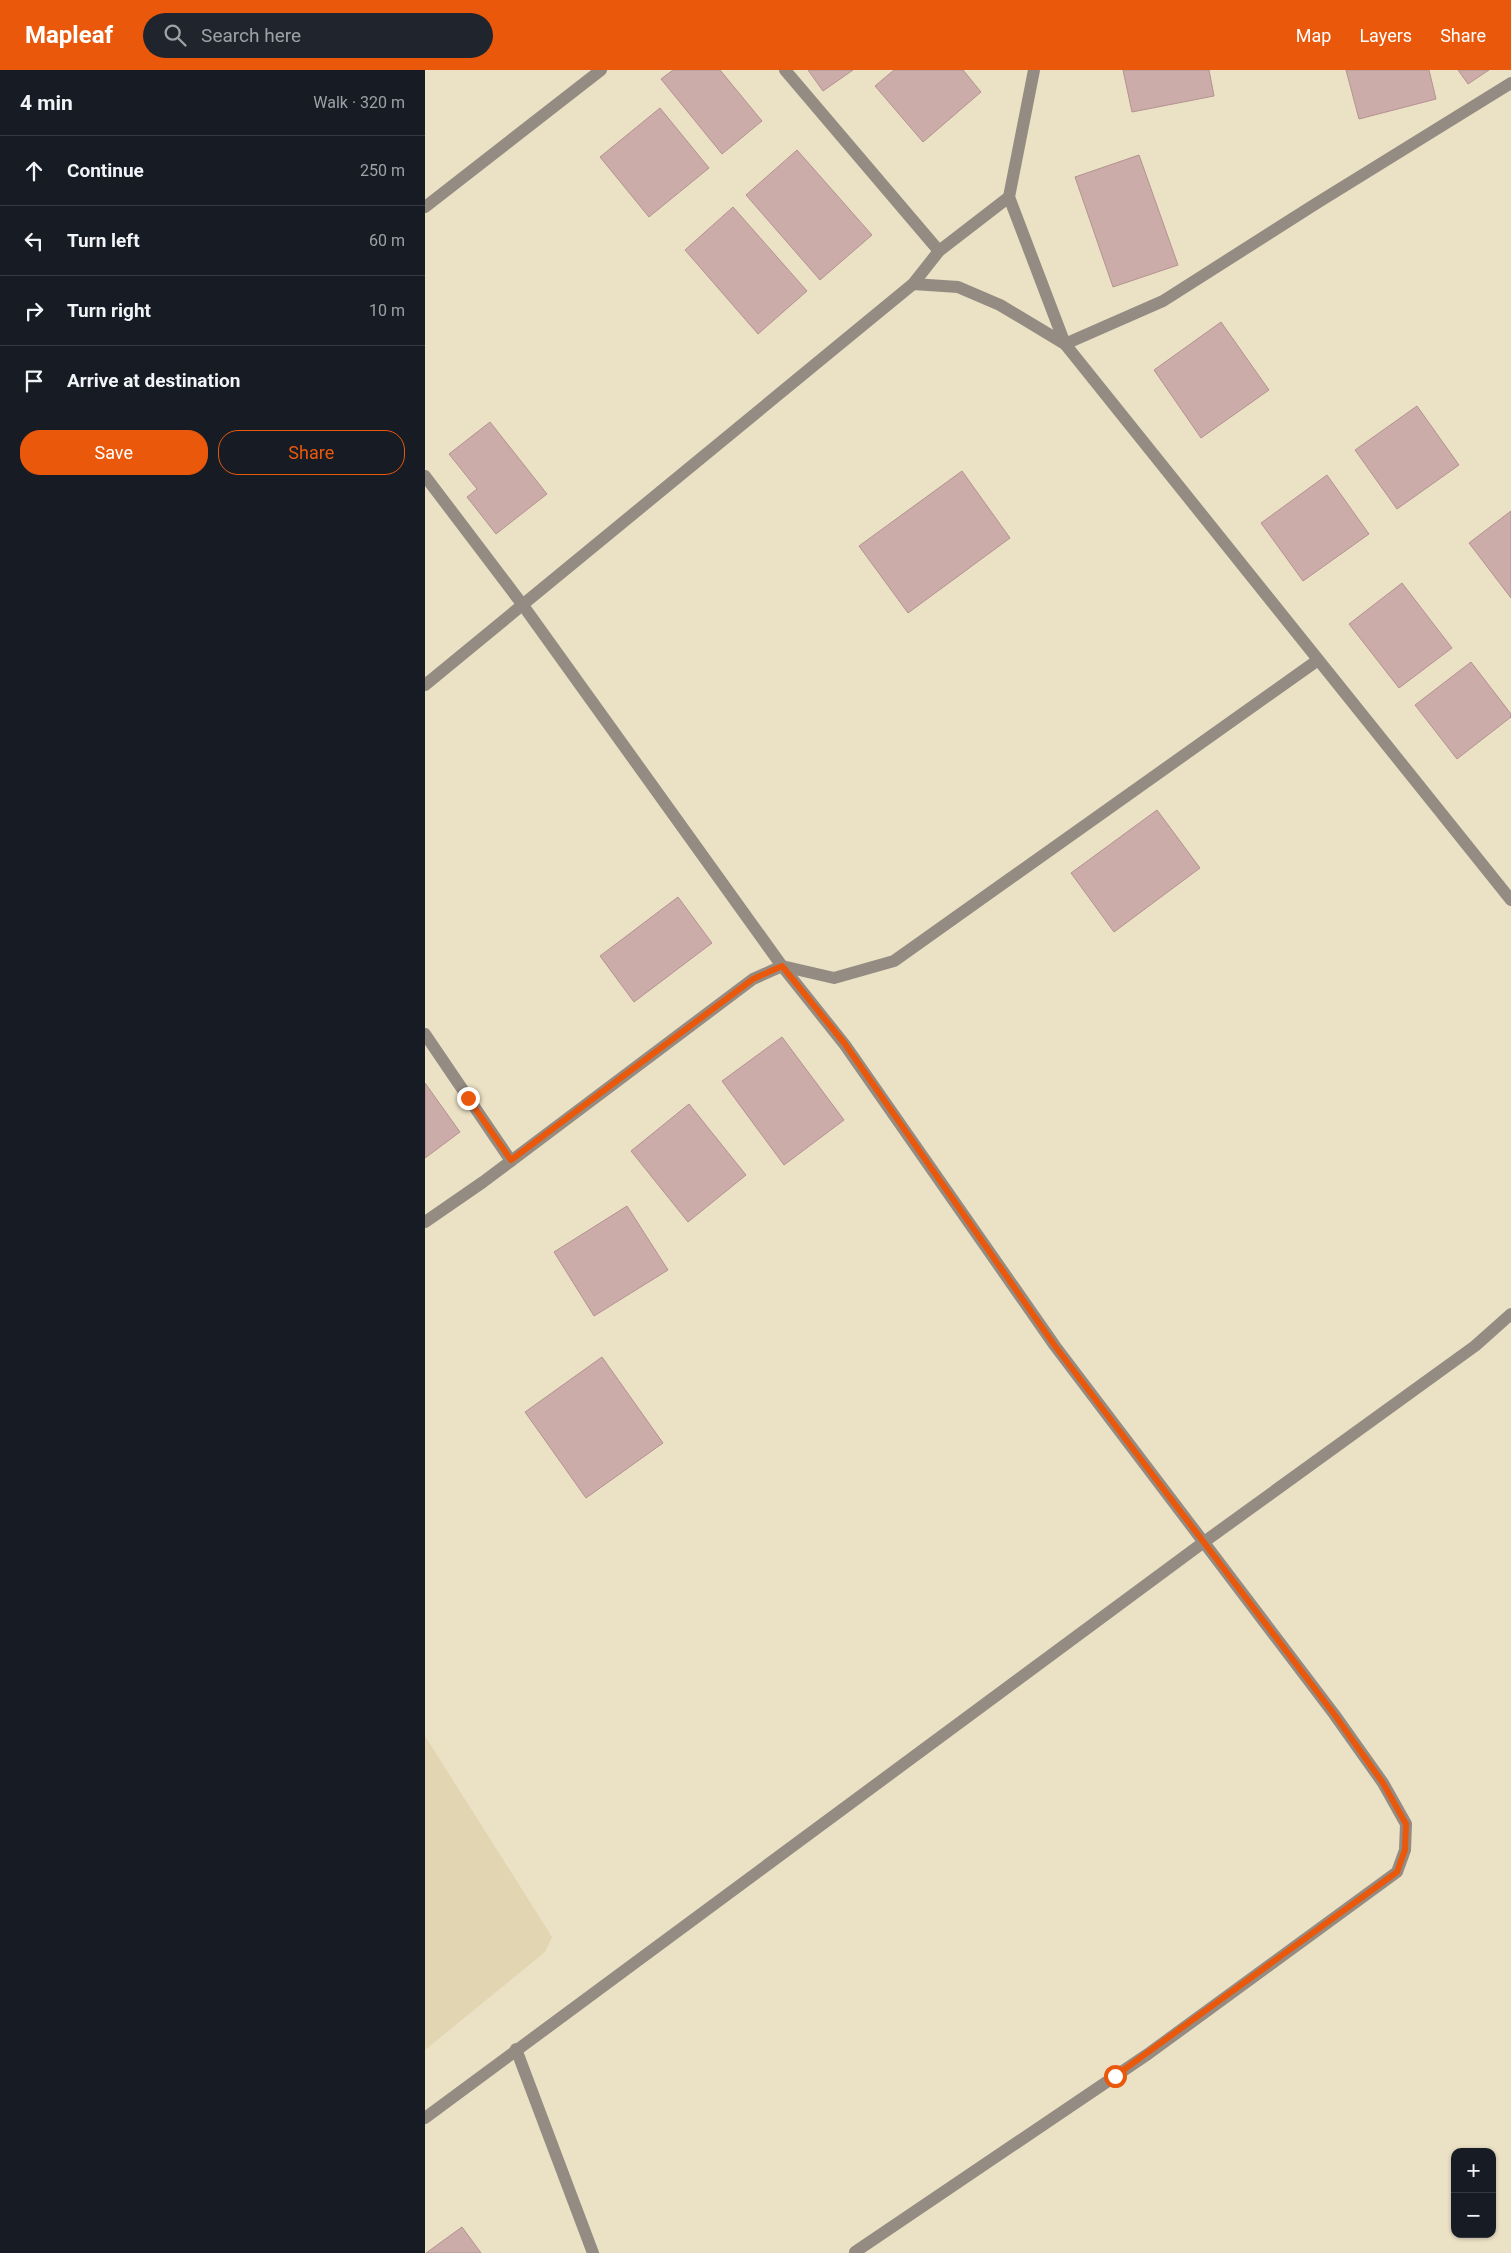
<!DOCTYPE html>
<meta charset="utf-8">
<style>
body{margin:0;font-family:Roboto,sans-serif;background:#20242c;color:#f1f3f6}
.controls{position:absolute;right:15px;bottom:15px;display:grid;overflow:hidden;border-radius:10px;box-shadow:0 1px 4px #0004}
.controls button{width:45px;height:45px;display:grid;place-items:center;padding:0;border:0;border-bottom:1px solid #363941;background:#171b24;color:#f1f3f6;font:25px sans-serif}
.stop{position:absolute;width:15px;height:15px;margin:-11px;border:4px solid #ea580c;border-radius:50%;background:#fff}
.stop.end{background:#ea580c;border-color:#fff;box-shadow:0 1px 5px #0008}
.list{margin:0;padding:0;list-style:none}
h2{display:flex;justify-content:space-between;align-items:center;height:65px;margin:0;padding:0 20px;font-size:21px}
h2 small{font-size:16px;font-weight:400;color:#9ea1a6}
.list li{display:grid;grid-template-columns:32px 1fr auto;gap:15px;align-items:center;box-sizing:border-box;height:70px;padding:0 20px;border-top:1px solid #363941}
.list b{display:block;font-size:19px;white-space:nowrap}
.list em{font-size:16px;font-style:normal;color:#9ea1a6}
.actions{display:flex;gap:10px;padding:15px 20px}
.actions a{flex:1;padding:11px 0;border:1px solid #ea580c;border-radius:20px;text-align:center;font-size:18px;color:#ea580c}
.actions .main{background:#ea580c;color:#fff}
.icon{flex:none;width:28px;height:28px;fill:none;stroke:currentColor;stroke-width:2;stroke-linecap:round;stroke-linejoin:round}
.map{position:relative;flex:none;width:1086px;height:2183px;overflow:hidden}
header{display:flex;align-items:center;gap:30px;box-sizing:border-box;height:70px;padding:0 25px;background:#ea580c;color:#fff}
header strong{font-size:24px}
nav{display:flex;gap:28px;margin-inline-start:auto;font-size:18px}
.search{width:350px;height:45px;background:#20242c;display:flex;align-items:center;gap:12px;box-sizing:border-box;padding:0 18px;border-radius:28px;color:#9ea1a6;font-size:19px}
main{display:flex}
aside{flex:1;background:#171b24}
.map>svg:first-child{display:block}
</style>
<header>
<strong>Mapleaf</strong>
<div class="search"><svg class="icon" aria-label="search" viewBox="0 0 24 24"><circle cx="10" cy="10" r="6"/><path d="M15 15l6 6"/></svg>Search here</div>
<nav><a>Map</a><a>Layers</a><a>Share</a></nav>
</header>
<main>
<aside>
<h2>4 min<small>Walk · 320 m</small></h2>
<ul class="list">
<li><svg class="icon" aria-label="ahead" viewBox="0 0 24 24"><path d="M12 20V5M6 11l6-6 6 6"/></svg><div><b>Continue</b></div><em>250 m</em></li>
<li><svg class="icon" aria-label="left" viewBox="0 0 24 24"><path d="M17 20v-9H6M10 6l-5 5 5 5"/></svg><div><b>Turn left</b></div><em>60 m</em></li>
<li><svg class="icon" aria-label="right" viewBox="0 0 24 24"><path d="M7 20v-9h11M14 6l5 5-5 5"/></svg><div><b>Turn right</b></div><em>10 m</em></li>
<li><svg class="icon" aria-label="arrive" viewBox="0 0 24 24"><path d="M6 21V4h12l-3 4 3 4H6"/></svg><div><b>Arrive at destination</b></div></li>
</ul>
<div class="actions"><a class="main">Save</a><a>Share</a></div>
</aside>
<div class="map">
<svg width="1086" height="2183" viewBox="0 0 1086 2183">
<rect width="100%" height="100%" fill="#ebe1c5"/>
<polygon fill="#e1d5b2" points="0,1666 127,1867 120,1882 0,1980"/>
<g fill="#ccaca9" stroke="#b39391">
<polygon points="248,0 295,0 337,51 297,84 236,9"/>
<polygon points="383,0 428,0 398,21"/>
<polygon points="469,0 538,0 556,22 498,72 450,16"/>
<polygon points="698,0 784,0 789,26 707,42"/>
<polygon points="921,0 1004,0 1011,29 934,49"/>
<polygon points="1033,0 1064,0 1043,14"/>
<polygon points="235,38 284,98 224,147 175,87"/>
<polygon points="372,80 447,165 395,210 321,125"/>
<polygon points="714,85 753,195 688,217 650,107"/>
<polygon points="308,137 382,221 333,264 260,180"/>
<polygon points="796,252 844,320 776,368 729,300"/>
<polygon points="992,336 1034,395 972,439 930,380"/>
<polygon points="65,352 122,424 71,464 42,427 52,419 24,384"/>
<polygon points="537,401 585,468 483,543 434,476"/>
<polygon points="902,405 944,464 878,511 836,453"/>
<polygon points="1086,441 1086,528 1044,473"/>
<polygon points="977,513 1027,578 974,618 924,554"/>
<polygon points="1046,592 1086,644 1086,647 1032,689 990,635"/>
<polygon points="732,740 775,798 689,862 646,803"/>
<polygon points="253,827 287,873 209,932 175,886"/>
<polygon points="357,967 419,1050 359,1095 297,1011"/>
<polygon points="0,1013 35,1062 0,1088"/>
<polygon points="264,1034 321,1105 263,1152 206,1081"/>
<polygon points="202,1136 243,1200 169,1246 129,1182"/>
<polygon points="177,1287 238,1373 161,1428 100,1342"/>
<polygon points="37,2157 56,2183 1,2183"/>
</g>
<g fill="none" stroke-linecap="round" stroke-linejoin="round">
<g stroke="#948b82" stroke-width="12">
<polyline points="360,0 514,181"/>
<polyline points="609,0 584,127 640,274 1086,830"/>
<polyline points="0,137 176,0"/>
<polyline points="488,214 533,217 575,235 640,274 738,231 892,133 1086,13"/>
<polyline points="0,406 97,534 357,896 420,975 630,1276 909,1644 958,1713 981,1754 980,1780 972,1802 723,1984 430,2182"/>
<polyline points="0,615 488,214 514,181 584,127"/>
<polyline points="0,964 86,1091"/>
<polyline points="0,1152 58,1112 328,909 357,896 409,908 469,891 893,590"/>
<polyline points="91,1979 168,2183"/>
<polyline points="0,2048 779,1472 1050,1276 1086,1244"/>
</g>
</g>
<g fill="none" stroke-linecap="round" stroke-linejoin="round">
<polyline stroke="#ea580c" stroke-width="6" points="43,1028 86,1090 328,909 357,896 420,974 630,1276 909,1644 958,1713 981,1754 980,1780 972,1802 690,2006"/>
</g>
</svg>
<div class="controls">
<button>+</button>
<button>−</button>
</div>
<div class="stop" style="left:690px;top:2006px"></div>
<div class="stop end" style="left:43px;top:1028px"></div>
</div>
</main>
